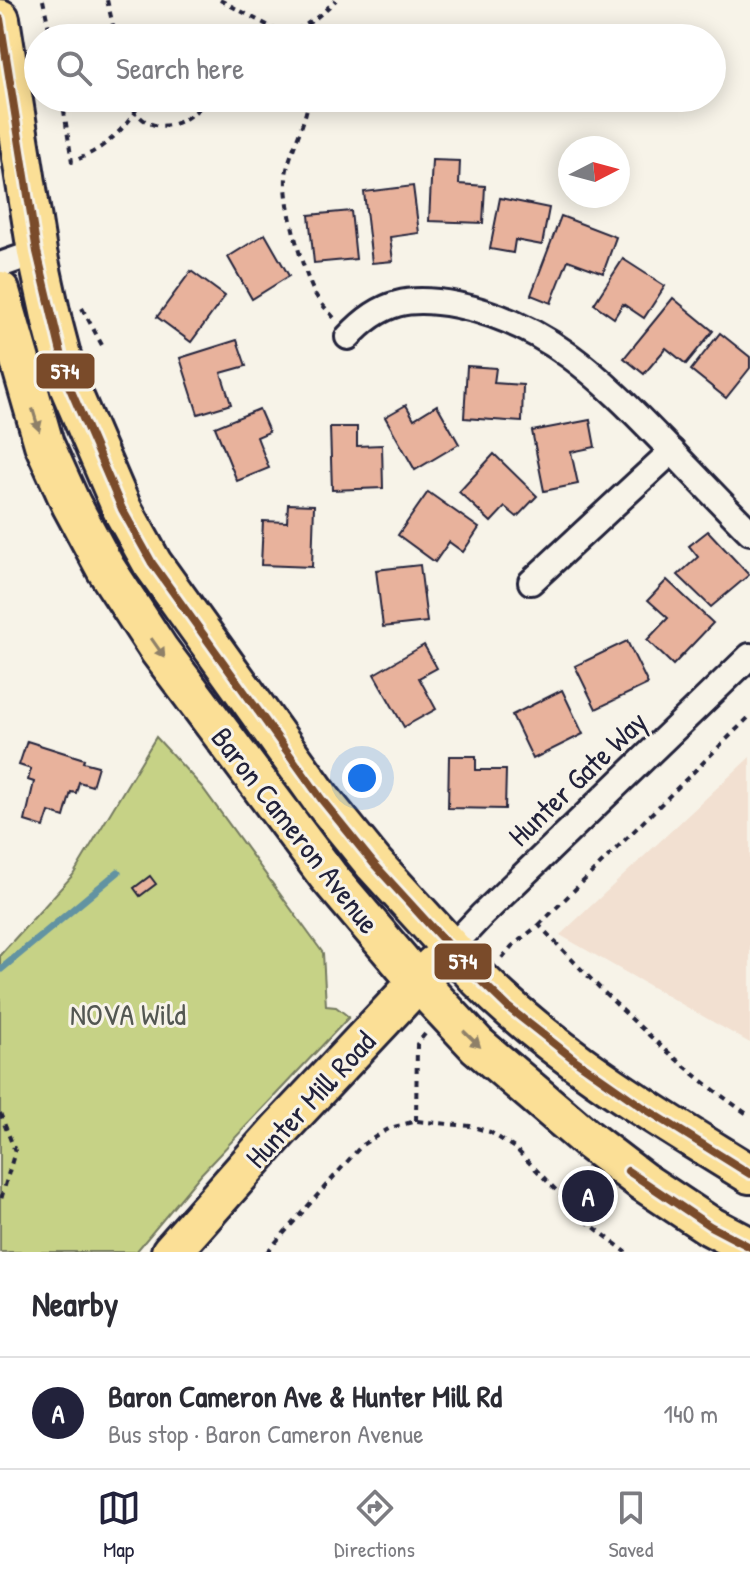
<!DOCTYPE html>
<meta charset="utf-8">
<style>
body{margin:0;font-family:"Patrick Hand",sans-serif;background:#f2f2f3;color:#2b2b33}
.compass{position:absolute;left:558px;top:136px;width:72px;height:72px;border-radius:50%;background:#fff;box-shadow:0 4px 20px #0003;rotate:84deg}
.you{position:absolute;left:362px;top:778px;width:28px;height:28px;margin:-20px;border:6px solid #fff;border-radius:50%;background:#1a73e8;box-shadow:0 0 0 12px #1a73e833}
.badge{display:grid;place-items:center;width:52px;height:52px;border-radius:50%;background:#22223b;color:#fff;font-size:26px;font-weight:700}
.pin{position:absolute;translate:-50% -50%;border:4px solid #fff;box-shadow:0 2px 8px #0006}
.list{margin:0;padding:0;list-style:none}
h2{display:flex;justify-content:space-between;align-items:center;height:104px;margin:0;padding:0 32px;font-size:34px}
h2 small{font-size:26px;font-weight:400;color:#7c7c81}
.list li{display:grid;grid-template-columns:52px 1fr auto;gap:24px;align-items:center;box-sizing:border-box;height:112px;padding:0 32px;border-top:2px solid #e1e1e2}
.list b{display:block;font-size:30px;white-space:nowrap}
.list p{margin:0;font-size:26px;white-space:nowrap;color:#7c7c81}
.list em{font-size:26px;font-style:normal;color:#7c7c81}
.icon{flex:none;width:44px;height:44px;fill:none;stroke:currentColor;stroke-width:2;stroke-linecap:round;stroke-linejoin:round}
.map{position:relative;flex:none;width:750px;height:1252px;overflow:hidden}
.search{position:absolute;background:#fff;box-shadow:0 4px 20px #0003;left:24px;right:24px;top:24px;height:88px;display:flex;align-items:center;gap:20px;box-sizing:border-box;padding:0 28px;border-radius:44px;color:#7c7c81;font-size:30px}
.sheet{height:216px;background:#fff}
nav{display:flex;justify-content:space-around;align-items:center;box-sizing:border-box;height:112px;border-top:2px solid #e1e1e2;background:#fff;font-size:22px;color:#7c7c81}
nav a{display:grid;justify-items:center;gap:4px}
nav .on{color:#22223b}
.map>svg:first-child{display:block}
</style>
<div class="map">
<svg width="750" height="1252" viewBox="0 0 750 1252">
<rect width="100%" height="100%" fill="#f7f3e8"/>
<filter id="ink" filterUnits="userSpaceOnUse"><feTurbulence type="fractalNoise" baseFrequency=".0125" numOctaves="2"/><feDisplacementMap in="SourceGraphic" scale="16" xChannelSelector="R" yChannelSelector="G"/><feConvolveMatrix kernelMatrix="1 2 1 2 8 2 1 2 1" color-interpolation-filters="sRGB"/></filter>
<g filter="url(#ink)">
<polygon fill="#f2e0d1" points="750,757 750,1043 560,935"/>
<polygon fill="#c6d286" stroke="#747a60" stroke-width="2" points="156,737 202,787 323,953 326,1006 336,1007 349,1017 201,1174 136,1252 0,1252 0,955 73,875"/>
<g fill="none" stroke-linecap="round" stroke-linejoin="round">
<polyline stroke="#6293a2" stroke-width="7" points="0,970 118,872"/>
</g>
<g fill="#e8b29c" stroke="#22223b" stroke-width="2">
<polygon points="432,160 460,161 459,184 485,186 483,223 429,221"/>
<polygon points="413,186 419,233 390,237 393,261 372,263 364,192"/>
<polygon points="500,198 549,208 542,245 515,240 513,253 490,249"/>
<polygon points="351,211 356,259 314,263 309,215"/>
<polygon points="561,216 616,237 603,273 568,260 551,303 531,295"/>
<polygon points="265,234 289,276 252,299 228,257"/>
<polygon points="623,259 665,286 644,318 623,304 614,318 594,304"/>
<polygon points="191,271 225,296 191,342 157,317"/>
<polygon points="673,298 713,331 686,364 666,348 644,374 624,358"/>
<polygon points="720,333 750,357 750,368 726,398 691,370"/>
<polygon points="237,340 246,366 221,373 231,404 198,414 180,358"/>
<polygon points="467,366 496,368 494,383 523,385 522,422 464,418"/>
<polygon points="406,405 414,419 437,405 459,444 415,470 385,417"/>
<polygon points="259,409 269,432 257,437 269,468 237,481 215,427"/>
<polygon points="590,420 595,447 571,452 578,484 544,491 532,431"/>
<polygon points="330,427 357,427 357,446 382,445 383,488 332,490"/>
<polygon points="494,454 537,496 517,517 505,507 491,522 459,492"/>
<polygon points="428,492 479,528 463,552 449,542 435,562 398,535"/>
<polygon points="288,504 314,505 312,567 261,565 263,521 287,522"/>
<polygon points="708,531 749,575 711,607 678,575 698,557 689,546"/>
<polygon points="420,565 427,622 383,627 376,570"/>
<polygon points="667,580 713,623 673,665 647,640 668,618 648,600"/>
<polygon points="627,641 648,684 596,709 575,666"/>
<polygon points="424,645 437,668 419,678 436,709 404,727 374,674"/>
<polygon points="562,690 583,734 533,759 512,715"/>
<polygon points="27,741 84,759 83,762 98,766 92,786 79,782 76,793 71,792 64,817 49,812 44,827 25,821 34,782 28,780 31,769 19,765"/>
<polygon points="449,756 476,756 476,770 506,770 505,809 448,808"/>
<polygon points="150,876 156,884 140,896 134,888"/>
</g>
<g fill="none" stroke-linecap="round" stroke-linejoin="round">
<g stroke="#22223b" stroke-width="30">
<g id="minor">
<polyline points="0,265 37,252"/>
<path d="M348,337C382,300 410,296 457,305C546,323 601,378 661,440C691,471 720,502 750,532"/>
<polyline points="531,582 672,451"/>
<polyline points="450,949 481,916 750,656"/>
</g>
</g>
<g stroke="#22223b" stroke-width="44">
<g id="primary">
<path d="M0,19L37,252L52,321L69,386L122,509L152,563L322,800L374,864L479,979C558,1058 656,1116 750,1174"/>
<polyline points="0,291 44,444 71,504 106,569 159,650 328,876 418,982 477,1045 587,1139 642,1181 710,1226 750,1247"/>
<polyline points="171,1252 278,1131 434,965"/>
</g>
</g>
<g stroke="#22223b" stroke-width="4" stroke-dasharray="6 6" stroke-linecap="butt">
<polyline points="43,0 51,38"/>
<polyline points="107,0 116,38"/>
<path d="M220,0L282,33C306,29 319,16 336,0"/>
<path d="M62,98L72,162C103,149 115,138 136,112"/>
<path d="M126,98C131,106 138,117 147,122C170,134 195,115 209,98"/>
<path d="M309,98C305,124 293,145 287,169C281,196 301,265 313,290C318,301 328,311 336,320"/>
<polyline points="82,308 103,347"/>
<polyline points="539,925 750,716"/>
<path d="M502,958L512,946L539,925C604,994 671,1062 750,1116"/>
<polyline points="0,1113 15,1151 0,1203"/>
<polyline points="416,1121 417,1044 425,1034"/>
<polyline points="267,1252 362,1145 390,1128 416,1121 470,1126 490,1132 516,1149 586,1221 626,1252"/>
</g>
<use href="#minor" stroke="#f7f3e8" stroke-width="24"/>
<use href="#primary" stroke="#fbdf96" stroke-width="38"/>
<g stroke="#f7f3e8" stroke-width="14">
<g id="bus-1">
<polyline points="0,19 37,252 69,386 122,509 152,563 322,800 374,864 479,979 509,1008 575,1060 644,1108 750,1174"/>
<polyline points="628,1171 710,1226 750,1247"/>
</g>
</g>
<use href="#bus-1" stroke="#7a4b2a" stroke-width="8"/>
</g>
<defs><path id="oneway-solid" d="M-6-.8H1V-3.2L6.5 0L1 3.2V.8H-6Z" transform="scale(2)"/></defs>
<g fill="#8e8068">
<use href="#oneway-solid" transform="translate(36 420) rotate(73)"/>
<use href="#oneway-solid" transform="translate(158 648) rotate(55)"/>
<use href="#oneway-solid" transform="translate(472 1039) rotate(44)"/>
</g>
</g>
<g text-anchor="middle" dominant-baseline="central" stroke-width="6" stroke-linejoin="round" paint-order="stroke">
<g font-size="30" fill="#22223b" stroke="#f7f3e8">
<text transform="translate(577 778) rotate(-44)">Hunter Gate Way</text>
<text transform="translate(296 830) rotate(52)">Baron Cameron Avenue</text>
<text transform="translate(310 1099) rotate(-47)">Hunter Mill Road</text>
</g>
<g font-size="30" fill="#535752" stroke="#f7f3e8">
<text x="128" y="1014">NOVA Wild</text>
</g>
</g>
<g stroke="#f7f3e8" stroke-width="3">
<rect x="35" y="352" width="61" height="38" rx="8" fill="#7a4b2a"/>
<rect x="433" y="942" width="60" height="39" rx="8" fill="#7a4b2a"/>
</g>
<g font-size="22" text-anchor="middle" font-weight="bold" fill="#fff">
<text x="65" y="379">574</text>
<text x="463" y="969">574</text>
</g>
</svg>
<svg class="compass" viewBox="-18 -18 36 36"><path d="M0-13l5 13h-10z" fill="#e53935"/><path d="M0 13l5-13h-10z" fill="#7c7c81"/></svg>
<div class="you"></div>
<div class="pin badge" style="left:588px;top:1196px">A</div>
<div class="search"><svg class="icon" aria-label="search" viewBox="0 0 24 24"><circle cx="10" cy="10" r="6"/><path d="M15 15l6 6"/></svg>Search here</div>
</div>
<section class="sheet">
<h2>Nearby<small></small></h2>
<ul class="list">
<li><span class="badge">A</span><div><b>Baron Cameron Ave &amp; Hunter Mill Rd</b><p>Bus stop · Baron Cameron Avenue</p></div><em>140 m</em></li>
</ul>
</section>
<nav>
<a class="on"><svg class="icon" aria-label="map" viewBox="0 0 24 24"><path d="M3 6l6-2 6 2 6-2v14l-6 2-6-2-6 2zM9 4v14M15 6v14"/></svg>Map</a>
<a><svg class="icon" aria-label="directions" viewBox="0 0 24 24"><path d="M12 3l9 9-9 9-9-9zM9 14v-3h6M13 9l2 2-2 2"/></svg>Directions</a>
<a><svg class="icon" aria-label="saved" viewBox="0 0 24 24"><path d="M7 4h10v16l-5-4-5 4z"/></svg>Saved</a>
</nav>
